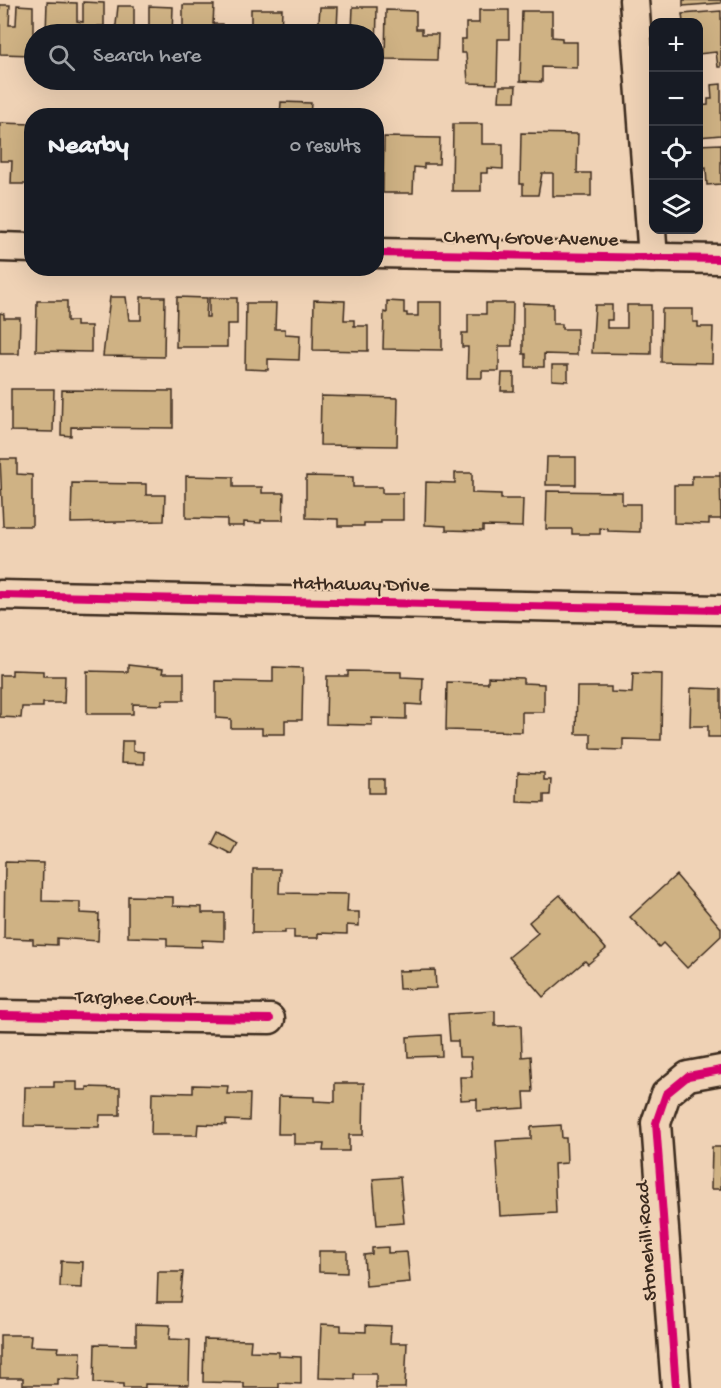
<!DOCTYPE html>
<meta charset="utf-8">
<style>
body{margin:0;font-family:"Gochi Hand",sans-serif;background:#20242c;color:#f1f3f6}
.controls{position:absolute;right:18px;top:18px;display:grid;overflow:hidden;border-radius:12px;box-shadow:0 6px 24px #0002}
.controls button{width:54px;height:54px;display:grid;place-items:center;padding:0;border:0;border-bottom:2px solid #363941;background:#171b24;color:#f1f3f6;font:30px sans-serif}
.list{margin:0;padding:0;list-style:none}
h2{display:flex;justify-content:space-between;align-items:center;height:78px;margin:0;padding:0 24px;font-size:26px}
h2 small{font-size:20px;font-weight:400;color:#9ea1a6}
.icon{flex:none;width:33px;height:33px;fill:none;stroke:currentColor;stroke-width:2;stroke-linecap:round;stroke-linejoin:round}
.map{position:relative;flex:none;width:721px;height:1388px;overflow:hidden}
.search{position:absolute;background:#171b24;box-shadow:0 6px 24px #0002;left:24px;top:24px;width:360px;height:66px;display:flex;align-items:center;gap:15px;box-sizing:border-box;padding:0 21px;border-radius:33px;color:#9ea1a6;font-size:22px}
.panel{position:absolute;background:#171b24;box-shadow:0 6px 24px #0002;left:24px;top:108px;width:360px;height:168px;border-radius:24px}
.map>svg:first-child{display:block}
</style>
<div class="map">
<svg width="721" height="1388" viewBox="0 0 721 1388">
<rect width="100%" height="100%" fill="#efd2b5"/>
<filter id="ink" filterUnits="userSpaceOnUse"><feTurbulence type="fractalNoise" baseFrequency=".0167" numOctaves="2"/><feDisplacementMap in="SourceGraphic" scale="12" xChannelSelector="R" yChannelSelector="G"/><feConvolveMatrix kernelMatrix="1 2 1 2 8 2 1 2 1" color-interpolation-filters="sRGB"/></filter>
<g filter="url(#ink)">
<g fill="#cfb284" stroke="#3b2a1e" stroke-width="1.5">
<polygon points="683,0 721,0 721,3 683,6"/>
<polygon points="47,2 77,3 77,21 83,22 83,2 104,3 104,26 98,26 98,34 46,34"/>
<polygon points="0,5 10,5 9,25 16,25 17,5 33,6 33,55 0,54"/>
<polygon points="183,5 214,5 213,24 222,24 222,29 238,29 238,34 183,34"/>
<polygon points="118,6 134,6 134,29 149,29 149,6 173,7 172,34 115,34"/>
<polygon points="320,7 338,7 337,30 352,30 353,7 377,7 376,56 374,56 374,34 318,34"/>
<polygon points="251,9 282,9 281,34 251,34"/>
<polygon points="386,10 416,11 416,29 422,29 422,34 438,34 437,60 385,59"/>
<polygon points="479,10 509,10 509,39 498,39 497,84 468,83 466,53 461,53 461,39 466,39 466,23 479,23"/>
<polygon points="522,11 552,11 552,37 562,38 562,42 577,42 577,68 542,67 542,82 520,81"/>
<polygon points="721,11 721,67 718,67 716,52 698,54 698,22 683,22 682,14"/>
<polygon points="114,80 133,80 132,84 114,84"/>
<polygon points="721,84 721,135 698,137 698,106 708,105 708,99 712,99 711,85"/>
<polygon points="500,86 516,86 515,101 499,101"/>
<polygon points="281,102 311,103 310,116 280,116"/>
<polygon points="0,123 32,124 32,184 11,184 12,161 0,161"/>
<polygon points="453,124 482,124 482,144 503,144 503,169 487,168 487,173 481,173 481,191 452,191"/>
<polygon points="521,133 578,134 577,173 591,173 591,196 553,196 553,173 542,173 538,195 523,195 523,184 520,184"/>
<polygon points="384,137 440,138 439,164 424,164 424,168 414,167 413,193 383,193"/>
<polygon points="721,144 721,184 707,185 706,168 698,169 698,145"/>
<polygon points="110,297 126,297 129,320 141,320 141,297 165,297 164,357 103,356"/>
<polygon points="177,297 207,298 206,317 209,317 209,298 237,298 237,324 227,324 227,347 176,347"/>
<polygon points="314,300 345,301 344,320 354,320 354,326 368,326 368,351 313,350"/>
<polygon points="37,301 67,301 67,321 76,321 76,326 91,326 91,352 36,351"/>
<polygon points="387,301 404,302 404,313 407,313 407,316 418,316 418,302 442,302 442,350 383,349 384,312 387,313"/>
<polygon points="246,303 276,303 275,329 285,329 285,334 300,335 299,360 268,359 268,370 245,369"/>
<polygon points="486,303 513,303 512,346 499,346 499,371 482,371 482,378 467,378 468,347 462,347 462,333 468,333 468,314 486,314"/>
<polygon points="523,303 553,304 553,324 562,324 562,329 577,329 577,355 544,354 544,367 526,367 526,354 523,354"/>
<polygon points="595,305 612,305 612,320 607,320 607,328 627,328 627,305 651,305 651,354 592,353"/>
<polygon points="662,309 693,309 693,322 698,322 698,327 713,327 712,363 661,362"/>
<polygon points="0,313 4,314 4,318 20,318 19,354 0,354"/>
<polygon points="552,365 568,365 568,381 552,380"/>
<polygon points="502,373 514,373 514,391 501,391"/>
<polygon points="11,389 54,389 53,432 11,431"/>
<polygon points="62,390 173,391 173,428 71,427 71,436 61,435"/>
<polygon points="321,396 398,398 397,446 320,445"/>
<polygon points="547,457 576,457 576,485 546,485"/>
<polygon points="0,459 17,459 17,474 32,475 32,526 3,526"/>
<polygon points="720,471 721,519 709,519 709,524 674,523 674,485 692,485 692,476 720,476"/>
<polygon points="455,473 472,473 472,493 501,494 501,499 523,499 522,527 483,526 483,531 446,530 446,526 425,525 426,482 455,483"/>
<polygon points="186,476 233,477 233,487 262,487 262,493 284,493 283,520 261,520 261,523 244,522 244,526 227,526 227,519 186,518"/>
<polygon points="306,476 353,477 353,487 382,487 382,493 403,493 403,520 381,520 381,523 364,523 364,526 338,526 338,519 306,518"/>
<polygon points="72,483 146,484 146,495 165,495 164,521 71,523"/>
<polygon points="547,491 622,492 622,504 640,504 640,532 608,531 608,529 600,528 600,534 572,534 572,529 546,529"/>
<polygon points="128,665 163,669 162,673 184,673 184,700 162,700 162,705 133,704 133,714 87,714 87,671 128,672"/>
<polygon points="273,667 303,668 302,720 285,720 285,734 262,734 262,728 231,728 231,719 216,718 216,681 273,682"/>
<polygon points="12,670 43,671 43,676 65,676 64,703 43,703 43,707 22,707 21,718 0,717 0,675 12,675"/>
<polygon points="348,671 401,672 401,677 423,678 422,705 406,704 406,719 372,718 372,725 326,724 327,676 348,676"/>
<polygon points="633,673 662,674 661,740 623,739 623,750 591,749 591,734 576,734 577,687 611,687 611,692 632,693"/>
<polygon points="488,677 523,678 523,683 544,684 544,712 522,712 522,732 446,730 447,682 488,683"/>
<polygon points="691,688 721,689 721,737 708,737 708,726 690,726"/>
<polygon points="122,741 133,741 133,751 144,752 144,764 121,763"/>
<polygon points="518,772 544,773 544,780 551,780 550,795 544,795 544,803 517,802"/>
<rect x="369" y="779" width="15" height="14"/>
<polygon points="218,832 237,843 231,854 212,844"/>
<polygon points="5,862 43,863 42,901 80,902 80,913 99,914 98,941 57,938 57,945 33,944 33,939 4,938"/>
<polygon points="253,869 280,869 279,893 348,894 347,912 359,912 359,926 347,925 347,934 318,933 318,938 294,938 294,930 285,930 285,933 252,933"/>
<polygon points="676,875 721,928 721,936 687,968 663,943 659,947 630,917"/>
<polygon points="560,895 606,949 588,964 585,961 543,997 509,957 538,933 529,922"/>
<polygon points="128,896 173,897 173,906 202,907 202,913 224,913 224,941 202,940 202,947 167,946 167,938 128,937"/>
<polygon points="435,970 436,988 399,989 398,971"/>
<polygon points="495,1011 495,1026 521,1025 522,1057 531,1056 533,1092 524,1092 525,1108 477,1111 477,1099 461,1100 460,1077 472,1077 471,1057 459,1057 458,1041 450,1041 448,1014"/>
<polygon points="441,1035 442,1056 408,1057 407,1037"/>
<polygon points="54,1082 77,1082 77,1090 87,1090 87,1087 120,1088 120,1115 100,1115 99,1127 24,1126 25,1087 54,1087"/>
<polygon points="335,1083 364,1083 363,1135 349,1135 349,1151 323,1151 324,1144 294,1144 294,1134 278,1134 279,1096 314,1097 314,1101 335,1102"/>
<polygon points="193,1085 228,1086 227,1094 250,1094 249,1121 226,1120 226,1125 198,1124 197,1135 151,1135 152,1092 193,1093"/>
<polygon points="561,1125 562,1138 566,1138 567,1163 554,1164 556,1213 500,1216 496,1141 531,1139 531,1127"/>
<polygon points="712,1147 721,1147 721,1189 711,1189"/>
<polygon points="400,1177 404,1223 377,1225 373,1179"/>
<polygon points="388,1247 388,1253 407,1252 410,1282 366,1286 364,1255 372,1254 372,1248"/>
<polygon points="319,1251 347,1251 347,1273 319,1272"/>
<polygon points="61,1261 83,1262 82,1288 60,1287"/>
<polygon points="158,1272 183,1272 180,1302 157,1302"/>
<polygon points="136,1324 170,1325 169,1339 190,1340 189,1385 145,1384 145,1388 123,1388 123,1384 94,1383 95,1344 136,1345"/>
<polygon points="321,1324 341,1325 341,1331 366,1332 366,1325 391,1326 390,1343 407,1343 405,1388 376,1388 376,1374 354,1374 354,1379 319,1378"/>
<polygon points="0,1335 31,1335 30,1346 59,1347 58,1352 81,1352 80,1380 58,1379 58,1385 23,1385 23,1378 0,1378"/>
<polygon points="204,1339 251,1340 250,1351 279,1352 279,1356 301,1357 301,1384 279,1383 279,1388 244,1388 244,1383 203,1382"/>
</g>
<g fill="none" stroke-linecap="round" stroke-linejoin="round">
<g stroke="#3b2a1e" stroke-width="33">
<g id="minor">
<polyline points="634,0 653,258"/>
<polyline points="0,247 32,248"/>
<polyline points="376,253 721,259"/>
<polyline points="0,595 721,610"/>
<polyline points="0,1015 270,1019"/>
<polyline points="676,1388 656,1123 666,1094 688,1076 721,1070"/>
</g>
</g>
<use href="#minor" stroke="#efd2b5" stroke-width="28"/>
<g stroke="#efd2b5" stroke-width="11">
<g id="cycleway">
<polyline points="376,253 721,259"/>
<polyline points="0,595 721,610"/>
<polyline points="0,1015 270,1019"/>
<polyline points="676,1388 656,1123 666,1094 688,1076 721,1070"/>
</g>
</g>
<use href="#cycleway" stroke="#d6006c" stroke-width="8"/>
</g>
</g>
<g text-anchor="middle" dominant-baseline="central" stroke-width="4.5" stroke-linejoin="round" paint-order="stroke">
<g font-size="20" fill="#3b2a1e" stroke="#efd2b5">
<text transform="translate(531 240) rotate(1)">Cherry Grove Avenue</text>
<text transform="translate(361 586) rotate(1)">Hathaway Drive</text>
<text transform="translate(135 1000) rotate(1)">Targhee Court</text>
<text transform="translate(648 1241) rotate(-94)">Stonehill Road</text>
</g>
</g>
</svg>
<div class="controls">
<button>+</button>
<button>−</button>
<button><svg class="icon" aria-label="locate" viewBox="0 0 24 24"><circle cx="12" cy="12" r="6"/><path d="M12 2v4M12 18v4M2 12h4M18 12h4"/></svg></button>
<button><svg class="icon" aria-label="layers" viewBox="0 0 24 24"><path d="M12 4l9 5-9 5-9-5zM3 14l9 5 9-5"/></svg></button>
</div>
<div class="search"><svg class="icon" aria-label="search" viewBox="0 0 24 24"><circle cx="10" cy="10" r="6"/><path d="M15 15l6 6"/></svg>Search here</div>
<section class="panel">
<h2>Nearby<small>0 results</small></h2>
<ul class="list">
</ul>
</section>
</div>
